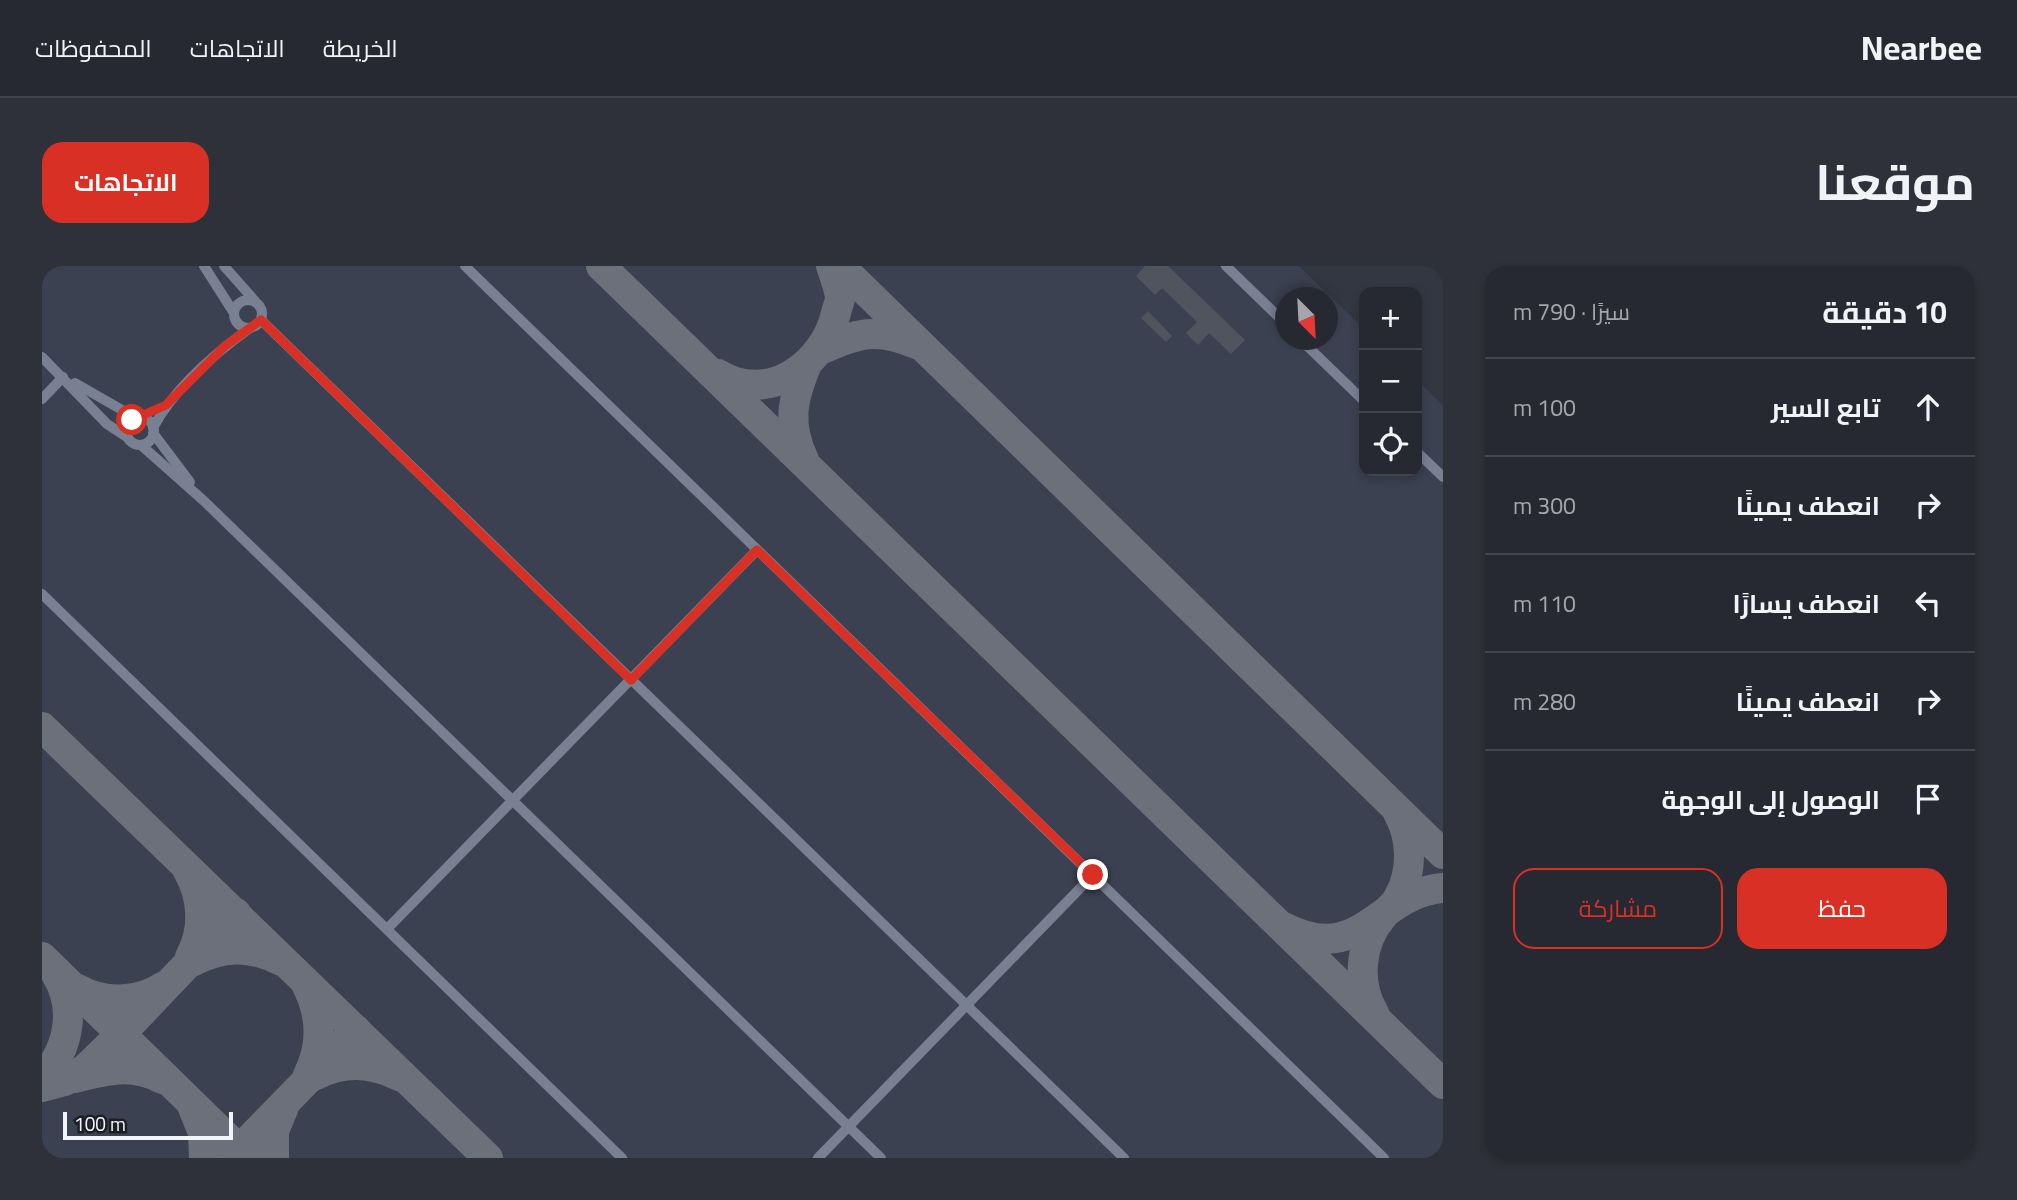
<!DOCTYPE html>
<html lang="ar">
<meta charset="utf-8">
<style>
body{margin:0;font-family:Georgia,Cairo,serif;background:#2e3139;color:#f1f3f6;direction:rtl}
.controls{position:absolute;right:21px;top:21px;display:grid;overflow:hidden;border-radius:14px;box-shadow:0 4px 10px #0003}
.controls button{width:63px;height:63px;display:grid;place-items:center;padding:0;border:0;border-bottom:2px solid #42454d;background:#262931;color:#f1f3f6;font:35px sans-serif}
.compass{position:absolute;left:1233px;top:21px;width:63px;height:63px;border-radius:50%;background:#262931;box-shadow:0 4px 10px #0003;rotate:156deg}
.scale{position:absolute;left:21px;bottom:18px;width:170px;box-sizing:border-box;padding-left:7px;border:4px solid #f1f4fb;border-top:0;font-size:19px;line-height:24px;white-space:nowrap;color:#f1f4fb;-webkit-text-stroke:5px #1c1e23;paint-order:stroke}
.stop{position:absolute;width:21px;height:21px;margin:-16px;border:5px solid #d93025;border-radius:50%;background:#fff}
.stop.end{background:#d93025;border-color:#fff;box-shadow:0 2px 7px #0008}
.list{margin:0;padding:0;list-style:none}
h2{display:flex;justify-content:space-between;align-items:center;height:91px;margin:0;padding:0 28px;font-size:30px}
h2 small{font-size:23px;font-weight:400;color:#a4a6ab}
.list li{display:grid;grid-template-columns:46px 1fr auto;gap:21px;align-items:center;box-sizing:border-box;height:98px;padding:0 28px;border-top:2px solid #42454d}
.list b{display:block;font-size:26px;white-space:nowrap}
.list em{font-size:23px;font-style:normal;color:#a4a6ab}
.actions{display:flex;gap:14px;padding:21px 28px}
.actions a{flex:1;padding:16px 0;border:2px solid #d93025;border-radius:21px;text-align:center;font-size:24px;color:#d93025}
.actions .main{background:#d93025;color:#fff}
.icon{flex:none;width:38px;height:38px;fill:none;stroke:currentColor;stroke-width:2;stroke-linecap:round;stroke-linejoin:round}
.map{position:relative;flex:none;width:1401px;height:892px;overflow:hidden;direction:ltr;border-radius:21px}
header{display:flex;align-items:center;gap:42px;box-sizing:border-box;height:98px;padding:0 35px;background:#262931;border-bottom:2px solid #42454d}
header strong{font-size:33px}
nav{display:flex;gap:38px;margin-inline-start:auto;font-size:24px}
.intro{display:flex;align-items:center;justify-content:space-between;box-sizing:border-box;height:168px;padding:0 42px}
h1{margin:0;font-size:49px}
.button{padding:18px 32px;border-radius:21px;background:#d93025;color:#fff;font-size:24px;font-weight:700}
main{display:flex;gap:42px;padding:0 42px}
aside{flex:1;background:#262931;border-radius:21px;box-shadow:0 4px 10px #0003}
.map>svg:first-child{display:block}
</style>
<header>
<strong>Nearbee</strong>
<nav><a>الخريطة</a><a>الاتجاهات</a><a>المحفوظات</a></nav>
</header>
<div class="intro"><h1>موقعنا</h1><a class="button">الاتجاهات</a></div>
<main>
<aside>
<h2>10 دقيقة<small>سيرًا · 790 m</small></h2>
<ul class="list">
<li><svg class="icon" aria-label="ahead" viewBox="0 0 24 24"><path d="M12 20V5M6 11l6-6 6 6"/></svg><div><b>تابع السير</b></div><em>100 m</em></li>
<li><svg class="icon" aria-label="right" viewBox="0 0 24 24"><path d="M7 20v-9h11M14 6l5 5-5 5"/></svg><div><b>انعطف يمينًا</b></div><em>300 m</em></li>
<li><svg class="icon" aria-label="left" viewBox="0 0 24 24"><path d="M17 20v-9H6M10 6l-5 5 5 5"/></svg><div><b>انعطف يسارًا</b></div><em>110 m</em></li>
<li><svg class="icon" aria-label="right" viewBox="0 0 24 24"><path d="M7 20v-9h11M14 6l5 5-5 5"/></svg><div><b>انعطف يمينًا</b></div><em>280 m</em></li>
<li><svg class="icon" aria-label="arrive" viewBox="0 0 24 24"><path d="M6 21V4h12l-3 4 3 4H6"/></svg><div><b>الوصول إلى الوجهة</b></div></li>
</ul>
<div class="actions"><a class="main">حفظ</a><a>مشاركة</a></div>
</aside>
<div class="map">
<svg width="1401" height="892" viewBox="0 0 1401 892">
<rect width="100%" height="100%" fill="#333741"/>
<path fill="#3b4150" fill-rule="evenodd" d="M0,0H1257L1322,63V205H1375V114L1401,140V892H0ZM1244,32H1286V74H1244Z"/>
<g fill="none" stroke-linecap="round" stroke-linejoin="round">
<g stroke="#6c707a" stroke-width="30">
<polyline points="559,0 1401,818"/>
<polyline points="798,0 1401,588"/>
<path d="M778,84C816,67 835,61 874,78"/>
<path d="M676,108C726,139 782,99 794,47C795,42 798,36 798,31C797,22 792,9 789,0"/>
<path d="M762,194C745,158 750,134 765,98"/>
<polyline points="0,461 446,892"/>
<path d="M146,605C161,632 163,663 148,691"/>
<path d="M1242,661C1320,701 1335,627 1401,622"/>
<polyline points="0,691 206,892"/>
<path d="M150,696C180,680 208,679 239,695"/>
<path d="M265,720C280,750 281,779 266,809"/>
<path d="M36,723C62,738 97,737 122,720"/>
<path d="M1332,747C1314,717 1318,677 1340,651C1346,643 1353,639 1357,630C1371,605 1370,572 1356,547"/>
<path d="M272,810C301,795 328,796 357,810"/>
<path d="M0,812C27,784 35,742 14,708"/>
<path d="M33,812C64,804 90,797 120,813"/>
<polyline points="0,821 23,815 43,803 79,768 194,647"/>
<polyline points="151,842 161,867 162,892"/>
<polyline points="189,892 314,764"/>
<polyline points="232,892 232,865 242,841"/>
</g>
</g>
<g fill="#50545f">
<polygon points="1103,0 1126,0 1203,74 1189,88 1167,67 1156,79 1144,67 1155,56 1120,22 1113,29 1094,10"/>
<polygon points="1106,45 1130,70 1124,76 1099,52"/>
</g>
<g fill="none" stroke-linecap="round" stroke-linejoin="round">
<g stroke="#798092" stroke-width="10">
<polyline points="162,0 192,47"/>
<polyline points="182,0 213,35"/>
<polyline points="423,0 1342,892"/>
<polyline points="1184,0 1244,58"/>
<circle cx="206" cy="48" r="14"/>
<polyline points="219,54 1082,892"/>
<polyline points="1259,74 1322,135"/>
<polyline points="0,91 65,158 85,171"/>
<polyline points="33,117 94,152"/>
<polyline points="0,133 21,111"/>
<circle cx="98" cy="165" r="14"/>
<path d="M111,162C132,122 172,88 208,62"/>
<polyline points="111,167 148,216"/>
<polyline points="99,179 162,235 839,892"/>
<polyline points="1375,186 1401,211"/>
<polyline points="0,328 580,892"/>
<polyline points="345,663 715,284"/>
<polyline points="776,892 1051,609"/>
</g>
</g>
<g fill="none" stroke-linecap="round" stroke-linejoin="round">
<polyline stroke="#d93025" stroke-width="9" points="90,154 124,139 183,80 219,54 589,414 715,284 1051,609"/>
</g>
</svg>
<div class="controls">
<button>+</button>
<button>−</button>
<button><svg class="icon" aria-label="locate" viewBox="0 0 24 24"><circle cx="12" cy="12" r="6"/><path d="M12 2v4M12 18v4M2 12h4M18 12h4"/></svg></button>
</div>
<svg class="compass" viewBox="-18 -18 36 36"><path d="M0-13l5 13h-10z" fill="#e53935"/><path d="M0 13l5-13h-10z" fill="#a4a6ab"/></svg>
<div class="scale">100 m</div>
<div class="stop" style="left:90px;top:154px"></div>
<div class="stop end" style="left:1051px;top:609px"></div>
</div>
</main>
